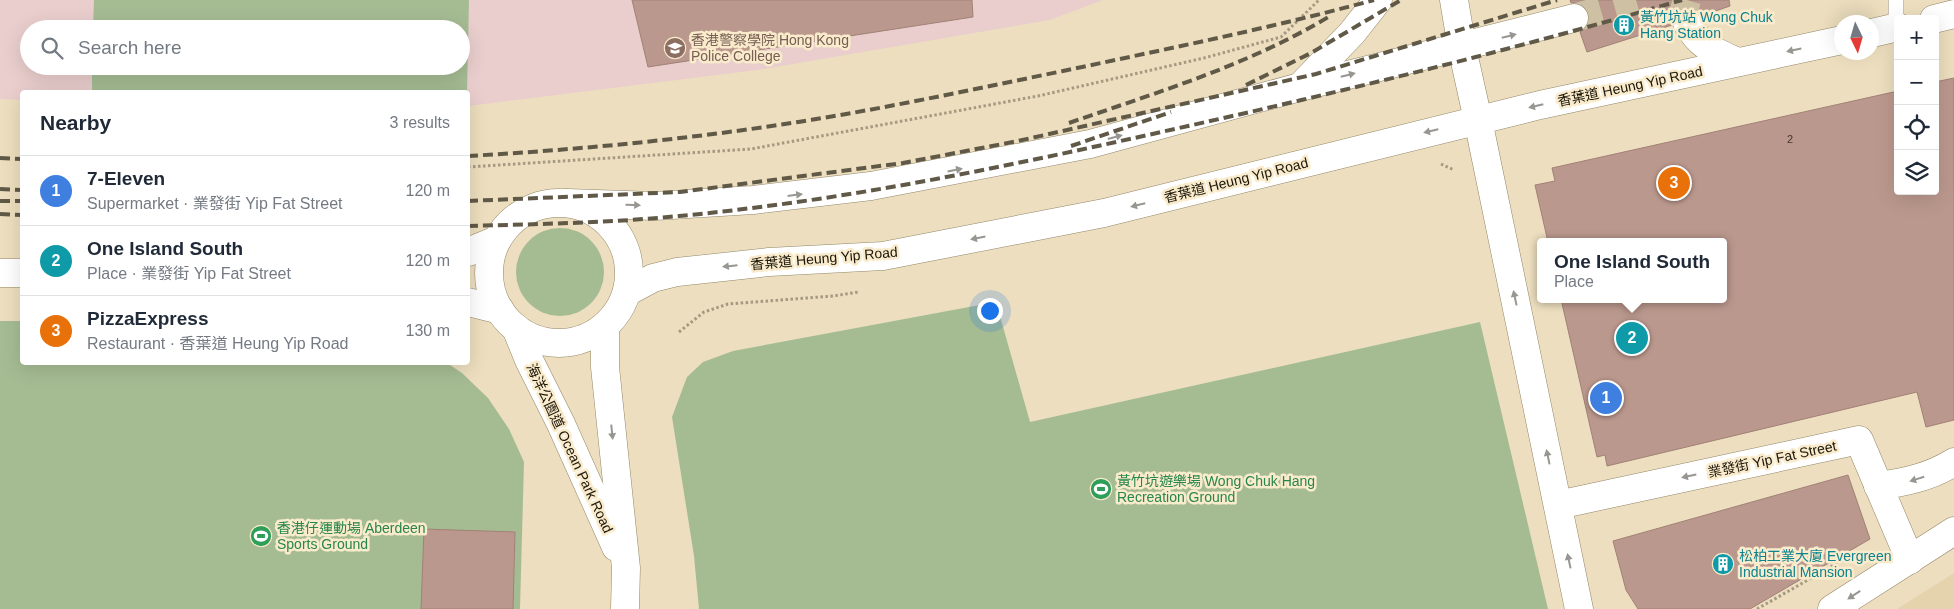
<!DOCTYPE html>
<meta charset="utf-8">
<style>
body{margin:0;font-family:Arial,"Noto Sans TC",sans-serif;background:#f2f2f3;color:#1f2937}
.controls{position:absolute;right:15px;top:15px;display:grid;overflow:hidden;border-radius:5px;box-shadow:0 5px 20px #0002}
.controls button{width:45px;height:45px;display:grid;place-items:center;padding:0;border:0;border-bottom:1px solid #e0e1e3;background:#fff;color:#1f2937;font:25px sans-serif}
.compass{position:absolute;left:1834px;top:15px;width:45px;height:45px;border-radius:50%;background:#fff;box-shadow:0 5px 20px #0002;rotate:175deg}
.you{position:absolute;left:989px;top:310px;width:18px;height:18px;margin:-12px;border:4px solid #fff;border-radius:50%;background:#1a73e8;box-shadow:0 0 0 8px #1a73e833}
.badge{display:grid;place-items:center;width:32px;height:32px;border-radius:50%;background:#a47228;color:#fff;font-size:16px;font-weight:700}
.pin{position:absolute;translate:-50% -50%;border:2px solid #fff;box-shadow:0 1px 5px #0006}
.popup{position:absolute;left:1537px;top:238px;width:190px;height:65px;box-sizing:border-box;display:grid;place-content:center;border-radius:5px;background:#fff;filter:drop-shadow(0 1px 4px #0005);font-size:16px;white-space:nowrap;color:#747a83}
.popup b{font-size:19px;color:#1f2937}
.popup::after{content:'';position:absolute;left:50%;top:100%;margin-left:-10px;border:10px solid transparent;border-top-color:#fff}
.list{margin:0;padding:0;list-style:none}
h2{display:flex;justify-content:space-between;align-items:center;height:65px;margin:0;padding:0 20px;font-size:21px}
h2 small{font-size:16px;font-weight:400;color:#747a83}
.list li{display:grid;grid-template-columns:32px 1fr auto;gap:15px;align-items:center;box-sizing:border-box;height:70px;padding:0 20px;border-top:1px solid #e0e1e3}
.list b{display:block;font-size:19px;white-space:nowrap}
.list p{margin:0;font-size:16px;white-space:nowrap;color:#747a83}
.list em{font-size:16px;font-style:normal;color:#747a83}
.icon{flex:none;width:28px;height:28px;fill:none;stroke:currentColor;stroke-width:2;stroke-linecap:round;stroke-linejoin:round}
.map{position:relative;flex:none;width:1954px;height:609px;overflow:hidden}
.search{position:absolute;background:#fff;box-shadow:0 5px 20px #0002;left:20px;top:20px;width:450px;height:55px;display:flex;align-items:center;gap:12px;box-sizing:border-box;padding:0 18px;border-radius:28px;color:#747a83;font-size:19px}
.panel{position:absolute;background:#fff;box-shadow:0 5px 20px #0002;left:20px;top:90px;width:450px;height:275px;border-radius:5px}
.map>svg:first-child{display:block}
</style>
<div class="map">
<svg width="1954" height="609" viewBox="0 0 1954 609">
<rect width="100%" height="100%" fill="#ecdebe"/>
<polygon fill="#e4d3ad" points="1954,573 1954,609 1897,609"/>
<path fill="#e9cecd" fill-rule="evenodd" d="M0,0H1103L1050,20L757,70L468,106V92H22V100L0,99ZM29,29H461V66H29Z"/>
<g fill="#a5bc93">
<polygon points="94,0 469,0 467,92 92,92 92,66 461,66 461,29 93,29"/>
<circle cx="560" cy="272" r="44"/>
<polygon points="996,302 1030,422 1480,322 1548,609 699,609 694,556 672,417 687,377 703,362 733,351"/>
<polygon points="0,321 22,321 22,362 447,363 462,373 488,398 509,429 524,462 520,609 0,609"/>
</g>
<rect fill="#ecdebe" x="0" y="157" width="22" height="67"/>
<g fill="#bb988d" stroke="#a28176">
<polygon points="632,0 972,0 973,17 648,67"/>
<polygon points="1570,0 1729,0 1730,6 1701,16 1694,9 1686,7 1679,9 1673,16 1672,25 1587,52 1580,32 1585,29 1589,23 1589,14 1585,7 1579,3 1571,3"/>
<polygon points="1954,78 1954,420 1926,427 1917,392 1607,466 1605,455 1597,457 1561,299 1723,299 1723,242 1548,242 1535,185 1555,181 1552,168 1898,91 1898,191 1935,191 1935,82"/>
<polygon points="1848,475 1870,539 1750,609 1638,609 1626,590 1613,541"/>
<polygon points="424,529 515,532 513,609 421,609"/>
</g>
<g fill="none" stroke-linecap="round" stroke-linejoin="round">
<g stroke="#cdc0a3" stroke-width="28" stroke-dasharray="28 14" stroke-linecap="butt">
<polyline points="1574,18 1636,0"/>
<polyline points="1687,23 1684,10 1687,0"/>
</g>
<g stroke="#938769" stroke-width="16">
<polyline id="lane" points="1896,28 1896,0"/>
</g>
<g stroke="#938769" stroke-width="29">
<g id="street">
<polyline points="1478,120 1579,609"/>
<path d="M1878,486C1906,482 1930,477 1954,462"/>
<polyline points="1558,505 1859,440 1910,560"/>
<polyline points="1832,609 1954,531"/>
</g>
</g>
<g stroke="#938769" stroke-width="29">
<g id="secondary">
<polyline points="1454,0 1462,48 1478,120"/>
<polyline points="1934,19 1954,14"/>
<path d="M1687,23C1699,46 1715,52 1738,62"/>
<polyline points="1872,33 1898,27"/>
<polyline points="1300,87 1352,33 1378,0"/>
<circle cx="559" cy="273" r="70"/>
<polyline points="567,203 655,206 753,200 871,186 1090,144 1300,87 1574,18"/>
<polyline points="468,252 497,240"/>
<polyline points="0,273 22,273"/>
<polyline points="627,292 653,278 677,272 769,262 883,256 1104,213 1540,105 1842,40"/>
<polyline points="468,302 500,310"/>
<polyline points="605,326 605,367 626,568 625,609"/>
<polyline points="516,328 529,360 561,424 616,547"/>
</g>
</g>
<g stroke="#a59a81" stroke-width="3" stroke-dasharray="2.5 2.5" stroke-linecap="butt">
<polyline points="1441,164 1454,170"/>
<polyline points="468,167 751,149 1038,96 1204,58 1281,37 1319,0"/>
<polyline points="679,332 704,312 728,304 833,296 859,292"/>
<polyline points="1757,609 1850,556"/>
</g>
<use href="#lane" stroke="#fff" stroke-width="15"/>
<use href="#street" stroke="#fff" stroke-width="28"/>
<use href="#secondary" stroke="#fff" stroke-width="28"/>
<g stroke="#615947" stroke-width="4" stroke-dasharray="10 5" stroke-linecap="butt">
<polyline points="1246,85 1311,53 1401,0"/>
<path d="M1069,123C1158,92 1249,65 1330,16"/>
<polyline points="1071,146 1171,112"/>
<path d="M468,156C574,150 680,140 785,124C878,110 970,90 1063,71C1167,49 1271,28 1374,0"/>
<polyline points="0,158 22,159"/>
<polyline points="0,189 22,190"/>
<polyline points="0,201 22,201"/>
<polyline points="468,201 680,192 903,163 1018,141 1316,74 1557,0"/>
<polyline points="0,214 22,215"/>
<path d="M468,226C538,224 609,223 679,216C851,200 1019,164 1188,126C1354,89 1519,48 1682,0"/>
</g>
</g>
<defs><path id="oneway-solid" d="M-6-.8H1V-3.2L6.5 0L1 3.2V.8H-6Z" transform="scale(1.25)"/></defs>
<g fill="#989691">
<use href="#oneway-solid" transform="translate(1509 36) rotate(-14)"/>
<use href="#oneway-solid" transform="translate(1794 50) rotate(168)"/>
<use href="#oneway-solid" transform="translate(1348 75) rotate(-14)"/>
<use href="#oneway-solid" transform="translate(1536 106) rotate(167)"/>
<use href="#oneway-solid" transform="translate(1431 131) rotate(167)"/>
<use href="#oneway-solid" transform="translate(1115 137) rotate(-15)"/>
<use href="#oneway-solid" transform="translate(955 170) rotate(-11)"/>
<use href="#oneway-solid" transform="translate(795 195) rotate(-7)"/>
<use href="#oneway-solid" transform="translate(633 205) rotate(2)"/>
<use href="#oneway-solid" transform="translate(1138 205) rotate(166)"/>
<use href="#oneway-solid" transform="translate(978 238) rotate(169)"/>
<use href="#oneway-solid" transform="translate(730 266) rotate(174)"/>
<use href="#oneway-solid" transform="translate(1515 298) rotate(-102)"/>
<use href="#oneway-solid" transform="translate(612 432) rotate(84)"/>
<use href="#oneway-solid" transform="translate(1548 457) rotate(-102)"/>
<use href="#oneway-solid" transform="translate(1689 476) rotate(168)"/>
<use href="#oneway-solid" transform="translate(1917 479) rotate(163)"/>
<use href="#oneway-solid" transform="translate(1569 561) rotate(-102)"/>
<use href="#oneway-solid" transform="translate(1854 595) rotate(147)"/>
</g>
<defs>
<g id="building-disc" transform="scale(1.125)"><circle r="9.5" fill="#0f9aa8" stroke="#f9ebcb"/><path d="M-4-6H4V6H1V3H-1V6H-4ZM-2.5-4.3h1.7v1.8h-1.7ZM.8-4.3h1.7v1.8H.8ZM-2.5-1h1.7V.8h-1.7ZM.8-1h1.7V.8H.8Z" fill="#fff"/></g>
<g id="university-disc" transform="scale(1.125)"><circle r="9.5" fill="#8d6e63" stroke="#f9ebcb"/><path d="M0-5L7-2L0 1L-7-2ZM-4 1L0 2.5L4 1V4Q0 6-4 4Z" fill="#fff"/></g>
<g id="stadium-disc" transform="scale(1.125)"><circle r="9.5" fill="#2e9e5b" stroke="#f9ebcb"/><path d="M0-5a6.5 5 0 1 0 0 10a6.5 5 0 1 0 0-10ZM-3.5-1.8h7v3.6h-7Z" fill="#fff"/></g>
</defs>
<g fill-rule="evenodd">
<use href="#building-disc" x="1624" y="25"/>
<use href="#university-disc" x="675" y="48"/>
<use href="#stadium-disc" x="1101" y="489"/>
<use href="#stadium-disc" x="261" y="536"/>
<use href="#building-disc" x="1723" y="564"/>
</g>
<g text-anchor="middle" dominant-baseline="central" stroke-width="5" stroke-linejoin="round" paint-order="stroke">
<g font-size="11" fill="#43362b">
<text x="1790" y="139">2</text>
</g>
<g font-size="14" fill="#0d838f" stroke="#f9ebcb" text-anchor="start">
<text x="1640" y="17">黃竹坑站 Wong Chuk<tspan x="1640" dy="16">Hang Station</tspan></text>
<text x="1739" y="556">松柏工業大廈 Evergreen<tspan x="1739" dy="16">Industrial Mansion</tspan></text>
</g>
<g font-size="14" fill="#785e54" stroke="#f9ebcb" text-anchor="start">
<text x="691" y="40">香港警察學院 Hong Kong<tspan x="691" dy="16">Police College</tspan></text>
</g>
<g font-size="14" fill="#1b160a" stroke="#f9ebcb">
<text transform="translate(1630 86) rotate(-12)">香葉道 Heung Yip Road</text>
<text transform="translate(1236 180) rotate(-14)">香葉道 Heung Yip Road</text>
<text transform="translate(824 258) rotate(-5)">香葉道 Heung Yip Road</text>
<text transform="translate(570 448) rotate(65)">海洋公園道 Ocean Park Road</text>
<text transform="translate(1772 459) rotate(-12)">業發街 Yip Fat Street</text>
</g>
<g font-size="14" fill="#27864d" stroke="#f9ebcb" text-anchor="start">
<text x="1117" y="481">黃竹坑遊樂場 Wong Chuk Hang<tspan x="1117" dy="16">Recreation Ground</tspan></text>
<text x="277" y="528">香港仔運動場 Aberdeen<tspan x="277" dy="16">Sports Ground</tspan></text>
</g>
</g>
</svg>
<div class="controls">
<button>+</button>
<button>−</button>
<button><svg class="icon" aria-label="locate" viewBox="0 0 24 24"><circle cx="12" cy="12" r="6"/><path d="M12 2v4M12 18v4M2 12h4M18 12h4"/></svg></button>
<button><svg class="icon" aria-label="layers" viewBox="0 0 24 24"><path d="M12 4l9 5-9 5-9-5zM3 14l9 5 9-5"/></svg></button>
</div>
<svg class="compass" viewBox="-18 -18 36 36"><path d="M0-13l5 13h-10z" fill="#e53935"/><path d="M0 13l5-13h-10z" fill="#747a83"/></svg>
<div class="you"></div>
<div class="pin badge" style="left:1606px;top:398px;background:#3f7fe0">1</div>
<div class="pin badge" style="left:1632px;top:338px;background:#0f9aa8">2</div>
<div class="popup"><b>One Island South</b>Place</div>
<div class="pin badge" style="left:1674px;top:183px;background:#e8710a">3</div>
<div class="search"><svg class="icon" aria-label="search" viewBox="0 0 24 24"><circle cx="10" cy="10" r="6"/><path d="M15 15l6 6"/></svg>Search here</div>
<section class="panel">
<h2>Nearby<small>3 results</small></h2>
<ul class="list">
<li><span class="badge" style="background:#3f7fe0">1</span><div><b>7-Eleven</b><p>Supermarket · 業發街 Yip Fat Street</p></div><em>120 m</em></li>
<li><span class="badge" style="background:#0f9aa8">2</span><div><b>One Island South</b><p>Place · 業發街 Yip Fat Street</p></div><em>120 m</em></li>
<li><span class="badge" style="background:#e8710a">3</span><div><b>PizzaExpress</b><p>Restaurant · 香葉道 Heung Yip Road</p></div><em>130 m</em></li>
</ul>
</section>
</div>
